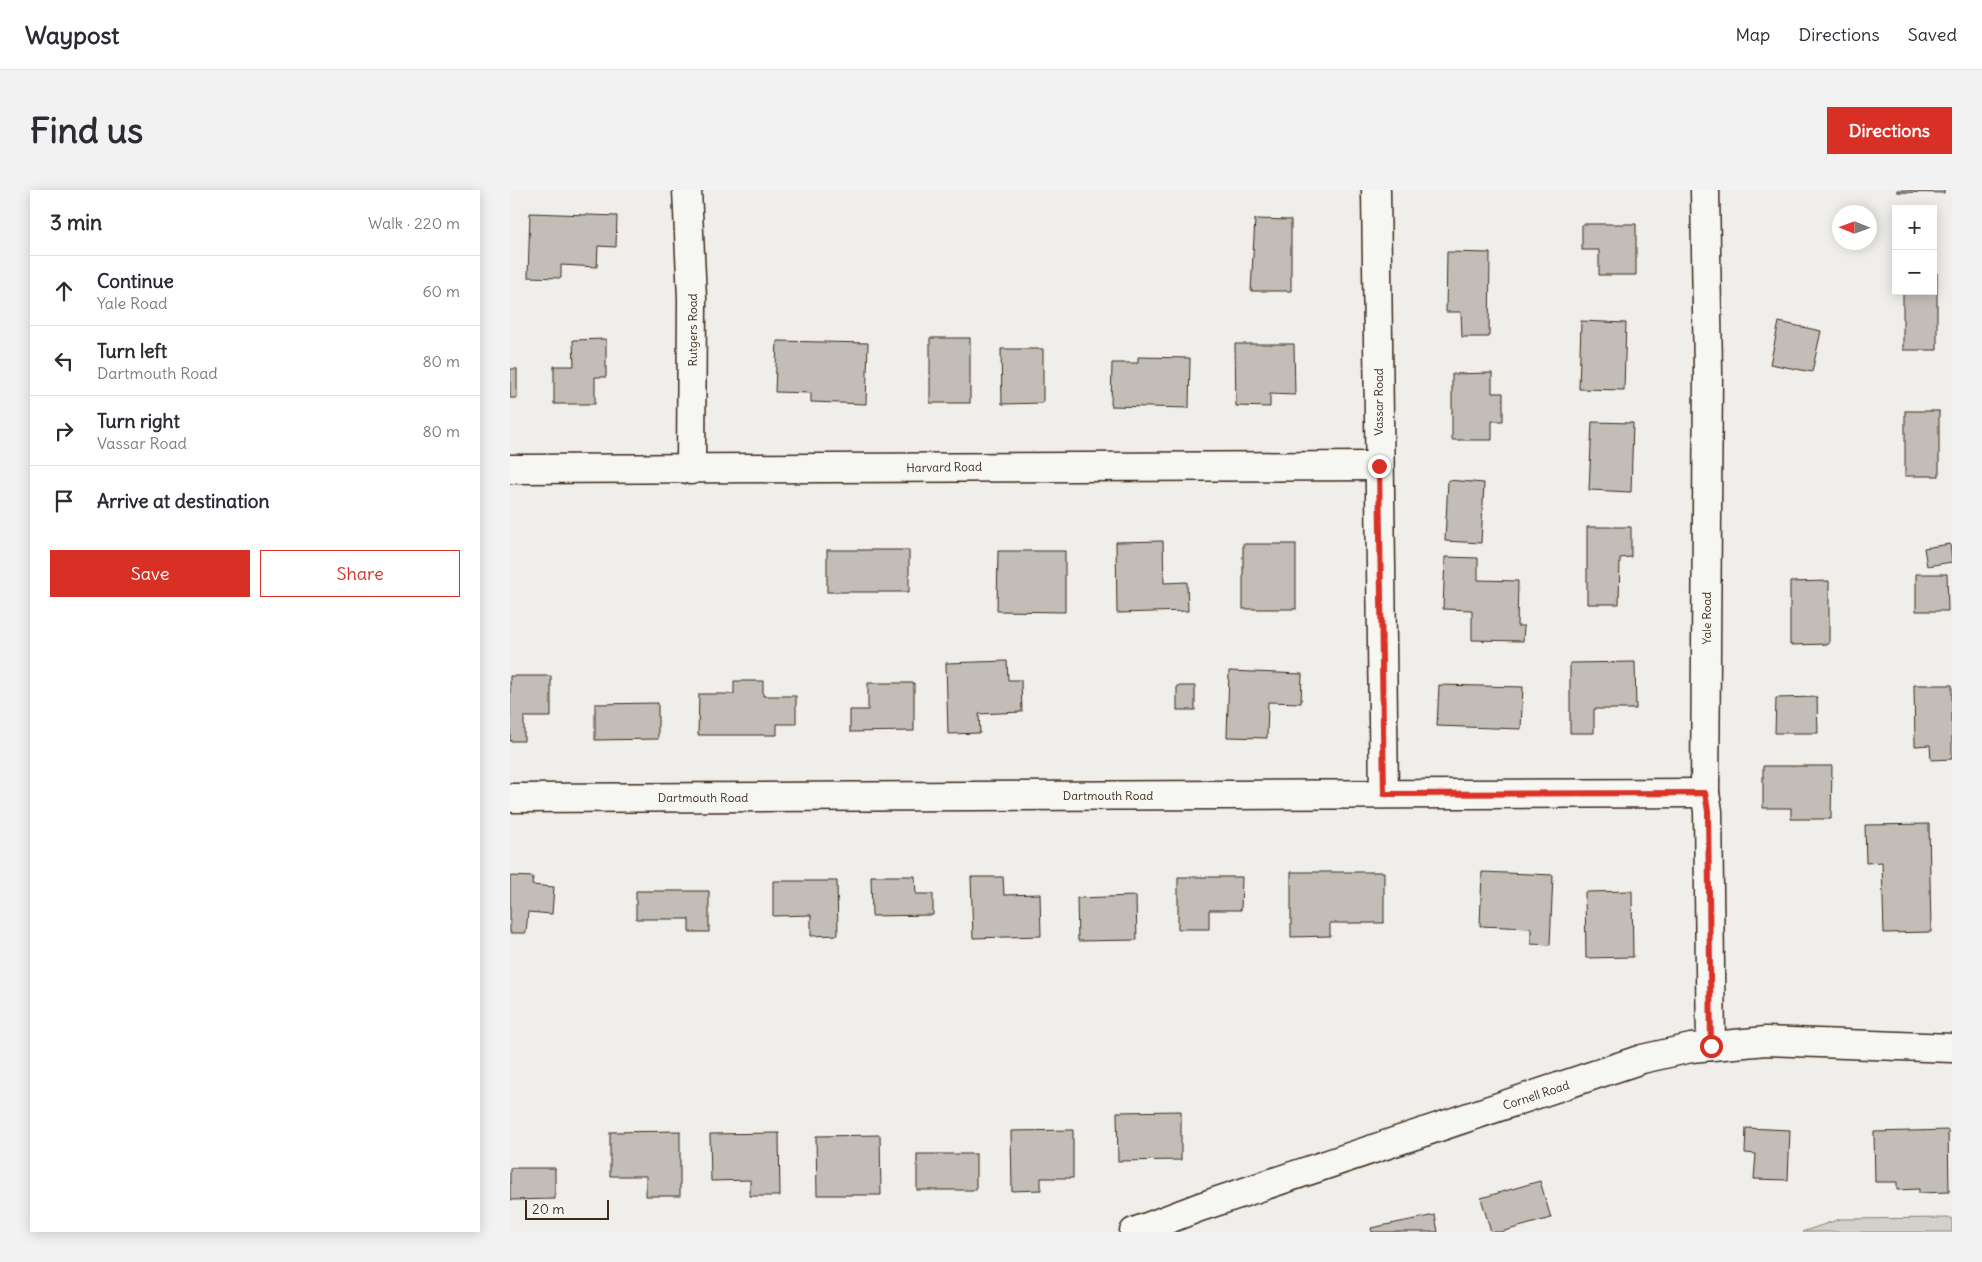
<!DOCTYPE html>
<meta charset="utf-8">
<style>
body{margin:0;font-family:Delius,sans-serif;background:#f2f2f3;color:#2b2b33}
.controls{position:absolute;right:15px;top:15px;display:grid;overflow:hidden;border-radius:0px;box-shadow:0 2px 12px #0003}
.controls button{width:45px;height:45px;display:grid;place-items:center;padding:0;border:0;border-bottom:1px solid #e1e1e2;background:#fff;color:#2b2b33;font:25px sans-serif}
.compass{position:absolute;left:1322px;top:15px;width:45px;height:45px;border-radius:50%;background:#fff;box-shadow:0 2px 12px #0003;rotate:271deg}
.scale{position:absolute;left:15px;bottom:12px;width:84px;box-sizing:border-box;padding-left:5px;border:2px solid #3b2a1e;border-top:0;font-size:14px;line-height:18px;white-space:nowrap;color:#3b2a1e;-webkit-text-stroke:4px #f6f6f2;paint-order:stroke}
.stop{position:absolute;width:15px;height:15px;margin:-11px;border:4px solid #d93025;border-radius:50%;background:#fff}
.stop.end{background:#d93025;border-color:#fff;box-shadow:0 1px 5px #0008}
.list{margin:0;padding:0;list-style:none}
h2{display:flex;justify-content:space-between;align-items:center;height:65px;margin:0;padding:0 20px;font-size:21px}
h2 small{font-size:16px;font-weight:400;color:#7c7c81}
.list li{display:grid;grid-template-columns:32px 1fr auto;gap:15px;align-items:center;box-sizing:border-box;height:70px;padding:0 20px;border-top:1px solid #e1e1e2}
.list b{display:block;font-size:19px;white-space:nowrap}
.list p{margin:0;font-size:16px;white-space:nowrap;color:#7c7c81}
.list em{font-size:16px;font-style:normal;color:#7c7c81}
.actions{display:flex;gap:10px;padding:15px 20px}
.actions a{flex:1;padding:11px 0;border:1px solid #d93025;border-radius:0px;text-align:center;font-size:18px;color:#d93025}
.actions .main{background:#d93025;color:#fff}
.icon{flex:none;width:28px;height:28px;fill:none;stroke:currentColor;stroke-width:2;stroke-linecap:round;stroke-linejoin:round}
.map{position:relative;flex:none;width:1442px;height:1042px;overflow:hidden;border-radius:0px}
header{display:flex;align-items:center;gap:30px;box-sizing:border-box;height:70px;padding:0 25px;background:#fff;border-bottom:1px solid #e1e1e2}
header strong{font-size:24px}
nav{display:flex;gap:28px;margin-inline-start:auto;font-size:18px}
.intro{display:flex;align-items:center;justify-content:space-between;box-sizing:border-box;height:120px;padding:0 30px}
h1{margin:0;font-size:35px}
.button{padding:12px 22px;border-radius:0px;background:#d93025;color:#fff;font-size:18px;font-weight:700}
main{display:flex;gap:30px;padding:0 30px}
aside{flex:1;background:#fff;border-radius:0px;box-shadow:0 2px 12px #0003}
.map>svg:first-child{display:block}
</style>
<header>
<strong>Waypost</strong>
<nav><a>Map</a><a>Directions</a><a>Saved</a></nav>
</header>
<div class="intro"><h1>Find us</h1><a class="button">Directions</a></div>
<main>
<aside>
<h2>3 min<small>Walk · 220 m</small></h2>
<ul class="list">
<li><svg class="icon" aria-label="ahead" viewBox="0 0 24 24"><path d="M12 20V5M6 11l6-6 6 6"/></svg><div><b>Continue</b><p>Yale Road</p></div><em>60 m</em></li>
<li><svg class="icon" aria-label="left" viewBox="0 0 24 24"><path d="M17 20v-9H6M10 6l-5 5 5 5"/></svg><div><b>Turn left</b><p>Dartmouth Road</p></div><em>80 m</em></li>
<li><svg class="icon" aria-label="right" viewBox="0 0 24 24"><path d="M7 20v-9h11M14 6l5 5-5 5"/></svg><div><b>Turn right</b><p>Vassar Road</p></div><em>80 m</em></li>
<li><svg class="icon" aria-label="arrive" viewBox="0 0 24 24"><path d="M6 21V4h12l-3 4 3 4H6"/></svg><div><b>Arrive at destination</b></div></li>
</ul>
<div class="actions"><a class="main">Save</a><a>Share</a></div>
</aside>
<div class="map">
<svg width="1442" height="1042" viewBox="0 0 1442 1042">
<rect width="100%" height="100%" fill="#efeeea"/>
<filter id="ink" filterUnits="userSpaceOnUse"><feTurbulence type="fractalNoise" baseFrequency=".02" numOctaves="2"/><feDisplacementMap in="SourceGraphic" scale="10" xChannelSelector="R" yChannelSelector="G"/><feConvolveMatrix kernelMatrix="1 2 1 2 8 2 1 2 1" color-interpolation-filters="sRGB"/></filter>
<g filter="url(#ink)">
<polygon fill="#d4d1cc" stroke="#887e75" points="1442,1028 1442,1042 1292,1042 1330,1029"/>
<g fill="#c2bdb7" stroke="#3b2a1e">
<polygon points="1387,0 1434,0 1434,3 1387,2"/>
<polygon points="20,23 107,26 106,57 88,56 87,77 51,75 51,88 18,87"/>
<polygon points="745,29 781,30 781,101 741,101"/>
<polygon points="1072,34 1126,34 1126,85 1089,85 1089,60 1072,60"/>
<polygon points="937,62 980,63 979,147 952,147 951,122 936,122"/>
<polygon points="1423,83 1427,83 1427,160 1393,160 1393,101 1423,101"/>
<polygon points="1071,131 1116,133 1114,200 1069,199"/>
<polygon points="1269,132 1311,141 1302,182 1260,174"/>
<rect x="420" y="148" width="40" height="65"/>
<polygon points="96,149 96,187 85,187 85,214 44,214 44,176 64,176 63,150"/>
<polygon points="267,151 358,153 356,214 301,212 301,203 265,202"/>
<polygon points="725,154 784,154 785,205 760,204 760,217 726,216"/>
<polygon points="491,159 533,159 533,213 492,214"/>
<polygon points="628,167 680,168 679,218 601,216 602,173 628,173"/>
<rect x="0" y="179" width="7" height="29"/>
<polygon points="982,183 982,203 993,203 993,231 982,231 982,250 942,250 942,184"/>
<rect x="1395" y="221" width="34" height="65"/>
<polygon points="1082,232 1123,233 1121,302 1079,300"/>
<polygon points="938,290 974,293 971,353 935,351"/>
<polygon points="1077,337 1121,337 1121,367 1110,368 1109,414 1077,414"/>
<polygon points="653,351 654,393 677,392 678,421 607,423 606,352"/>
<rect x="733" y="354" width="53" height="65"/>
<polygon points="1440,354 1442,372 1417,376 1414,358"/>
<rect x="317" y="360" width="82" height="42"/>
<polygon points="488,361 555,361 555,422 487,421"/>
<polygon points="935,367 968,368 968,390 1008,391 1007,436 1014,436 1013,451 962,450 962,420 933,419"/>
<polygon points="1406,384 1437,384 1438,421 1406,421"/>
<polygon points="1319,391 1319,454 1280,455 1280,392"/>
<polygon points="497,471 498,490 511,490 512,522 469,524 470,543 438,544 436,473"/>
<polygon points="1125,472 1126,519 1084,519 1084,543 1060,543 1060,473"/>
<polygon points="719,481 792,484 791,513 758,512 757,548 717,547"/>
<polygon points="0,486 41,486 41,527 14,527 14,551 0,551"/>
<polygon points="224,491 253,491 253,506 286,506 286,534 267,534 267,545 188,545 189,504 224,504"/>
<polygon points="358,493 404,493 404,541 340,542 340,520 358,520"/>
<polygon points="929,495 1013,497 1011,539 927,536"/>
<polygon points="1404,495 1442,495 1442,569 1421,570 1420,555 1405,556"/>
<rect x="667" y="496" width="18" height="24"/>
<polygon points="1307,507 1308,543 1265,543 1266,508"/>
<polygon points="148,513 148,549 85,550 85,514"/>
<polygon points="1253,576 1322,576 1321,629 1281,629 1281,618 1253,618"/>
<polygon points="1419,634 1421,742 1374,743 1372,672 1356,673 1355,635"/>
<polygon points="781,682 874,682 874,733 820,733 820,746 781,747"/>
<polygon points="972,682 1043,685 1040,755 1021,754 1021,738 970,736"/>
<polygon points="0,686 23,687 22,695 44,697 42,724 18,722 16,743 0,743"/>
<polygon points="361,686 405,686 406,704 423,704 423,725 362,726"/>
<polygon points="461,687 493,687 494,705 530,704 531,746 463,748"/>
<polygon points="668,687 732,687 731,720 699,720 699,739 668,739"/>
<polygon points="263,691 327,691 328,745 301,746 301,725 263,726"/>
<polygon points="126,701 199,701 199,742 179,742 179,729 126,729"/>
<polygon points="1122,701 1123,767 1076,768 1075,702"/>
<polygon points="626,706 627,750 568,751 567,708"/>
<polygon points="671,921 671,970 608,971 607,922"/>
<polygon points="1236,938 1280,940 1278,990 1244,989 1246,964 1235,963"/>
<polygon points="563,940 563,988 531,988 531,1000 502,1001 501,941"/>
<polygon points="1438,940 1439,1002 1409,1003 1409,999 1387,1000 1387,992 1365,992 1364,942"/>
<polygon points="170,941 170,1006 136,1006 136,986 100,986 100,942"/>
<polygon points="269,943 270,1006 240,1006 240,990 201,991 200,944"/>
<polygon points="370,945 371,1005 307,1005 306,946"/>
<rect x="407" y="964" width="59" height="36"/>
<polygon points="0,978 45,978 45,1009 0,1010"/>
<polygon points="1030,991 1041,1028 991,1042 981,1042 971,1008"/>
<polygon points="925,1025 928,1042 862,1042 861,1038"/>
</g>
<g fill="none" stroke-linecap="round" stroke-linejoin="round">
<g stroke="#3b2a1e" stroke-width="31">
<g id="minor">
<polyline points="177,0 182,108 181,280"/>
<polyline points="866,0 874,604"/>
<polyline points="1195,0 1198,182 1195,603 1198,621 1201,856"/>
<polyline points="0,279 869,276"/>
<polyline points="0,608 1195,603"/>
<polyline points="624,1042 690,1017 1132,869 1181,858 1256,851 1442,858"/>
</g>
</g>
<use href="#minor" stroke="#f6f6f2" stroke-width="28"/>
</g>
</g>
<g fill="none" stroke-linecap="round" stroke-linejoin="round" filter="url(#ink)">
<polyline stroke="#d93025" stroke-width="6" points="869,276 874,604 1195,603 1198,621 1201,856"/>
</g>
<g text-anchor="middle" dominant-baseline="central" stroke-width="4" stroke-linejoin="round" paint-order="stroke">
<g font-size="12" fill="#3b2a1e" stroke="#f6f6f2">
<text transform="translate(182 140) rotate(-90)">Rutgers Road</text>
<text transform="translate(868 212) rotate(-90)">Vassar Road</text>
<text transform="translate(434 277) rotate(-1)">Harvard Road</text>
<text transform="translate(1196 428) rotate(-90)">Yale Road</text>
<text x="598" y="605">Dartmouth Road</text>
<text x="193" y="607">Dartmouth Road</text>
<text transform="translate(1026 905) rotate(-18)">Cornell Road</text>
</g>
</g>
</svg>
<div class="controls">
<button>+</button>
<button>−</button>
</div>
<svg class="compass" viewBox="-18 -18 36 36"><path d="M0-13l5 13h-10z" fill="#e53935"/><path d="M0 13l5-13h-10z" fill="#7c7c81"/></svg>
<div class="scale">20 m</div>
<div class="stop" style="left:1201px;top:856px"></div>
<div class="stop end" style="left:869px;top:276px"></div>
</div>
</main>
